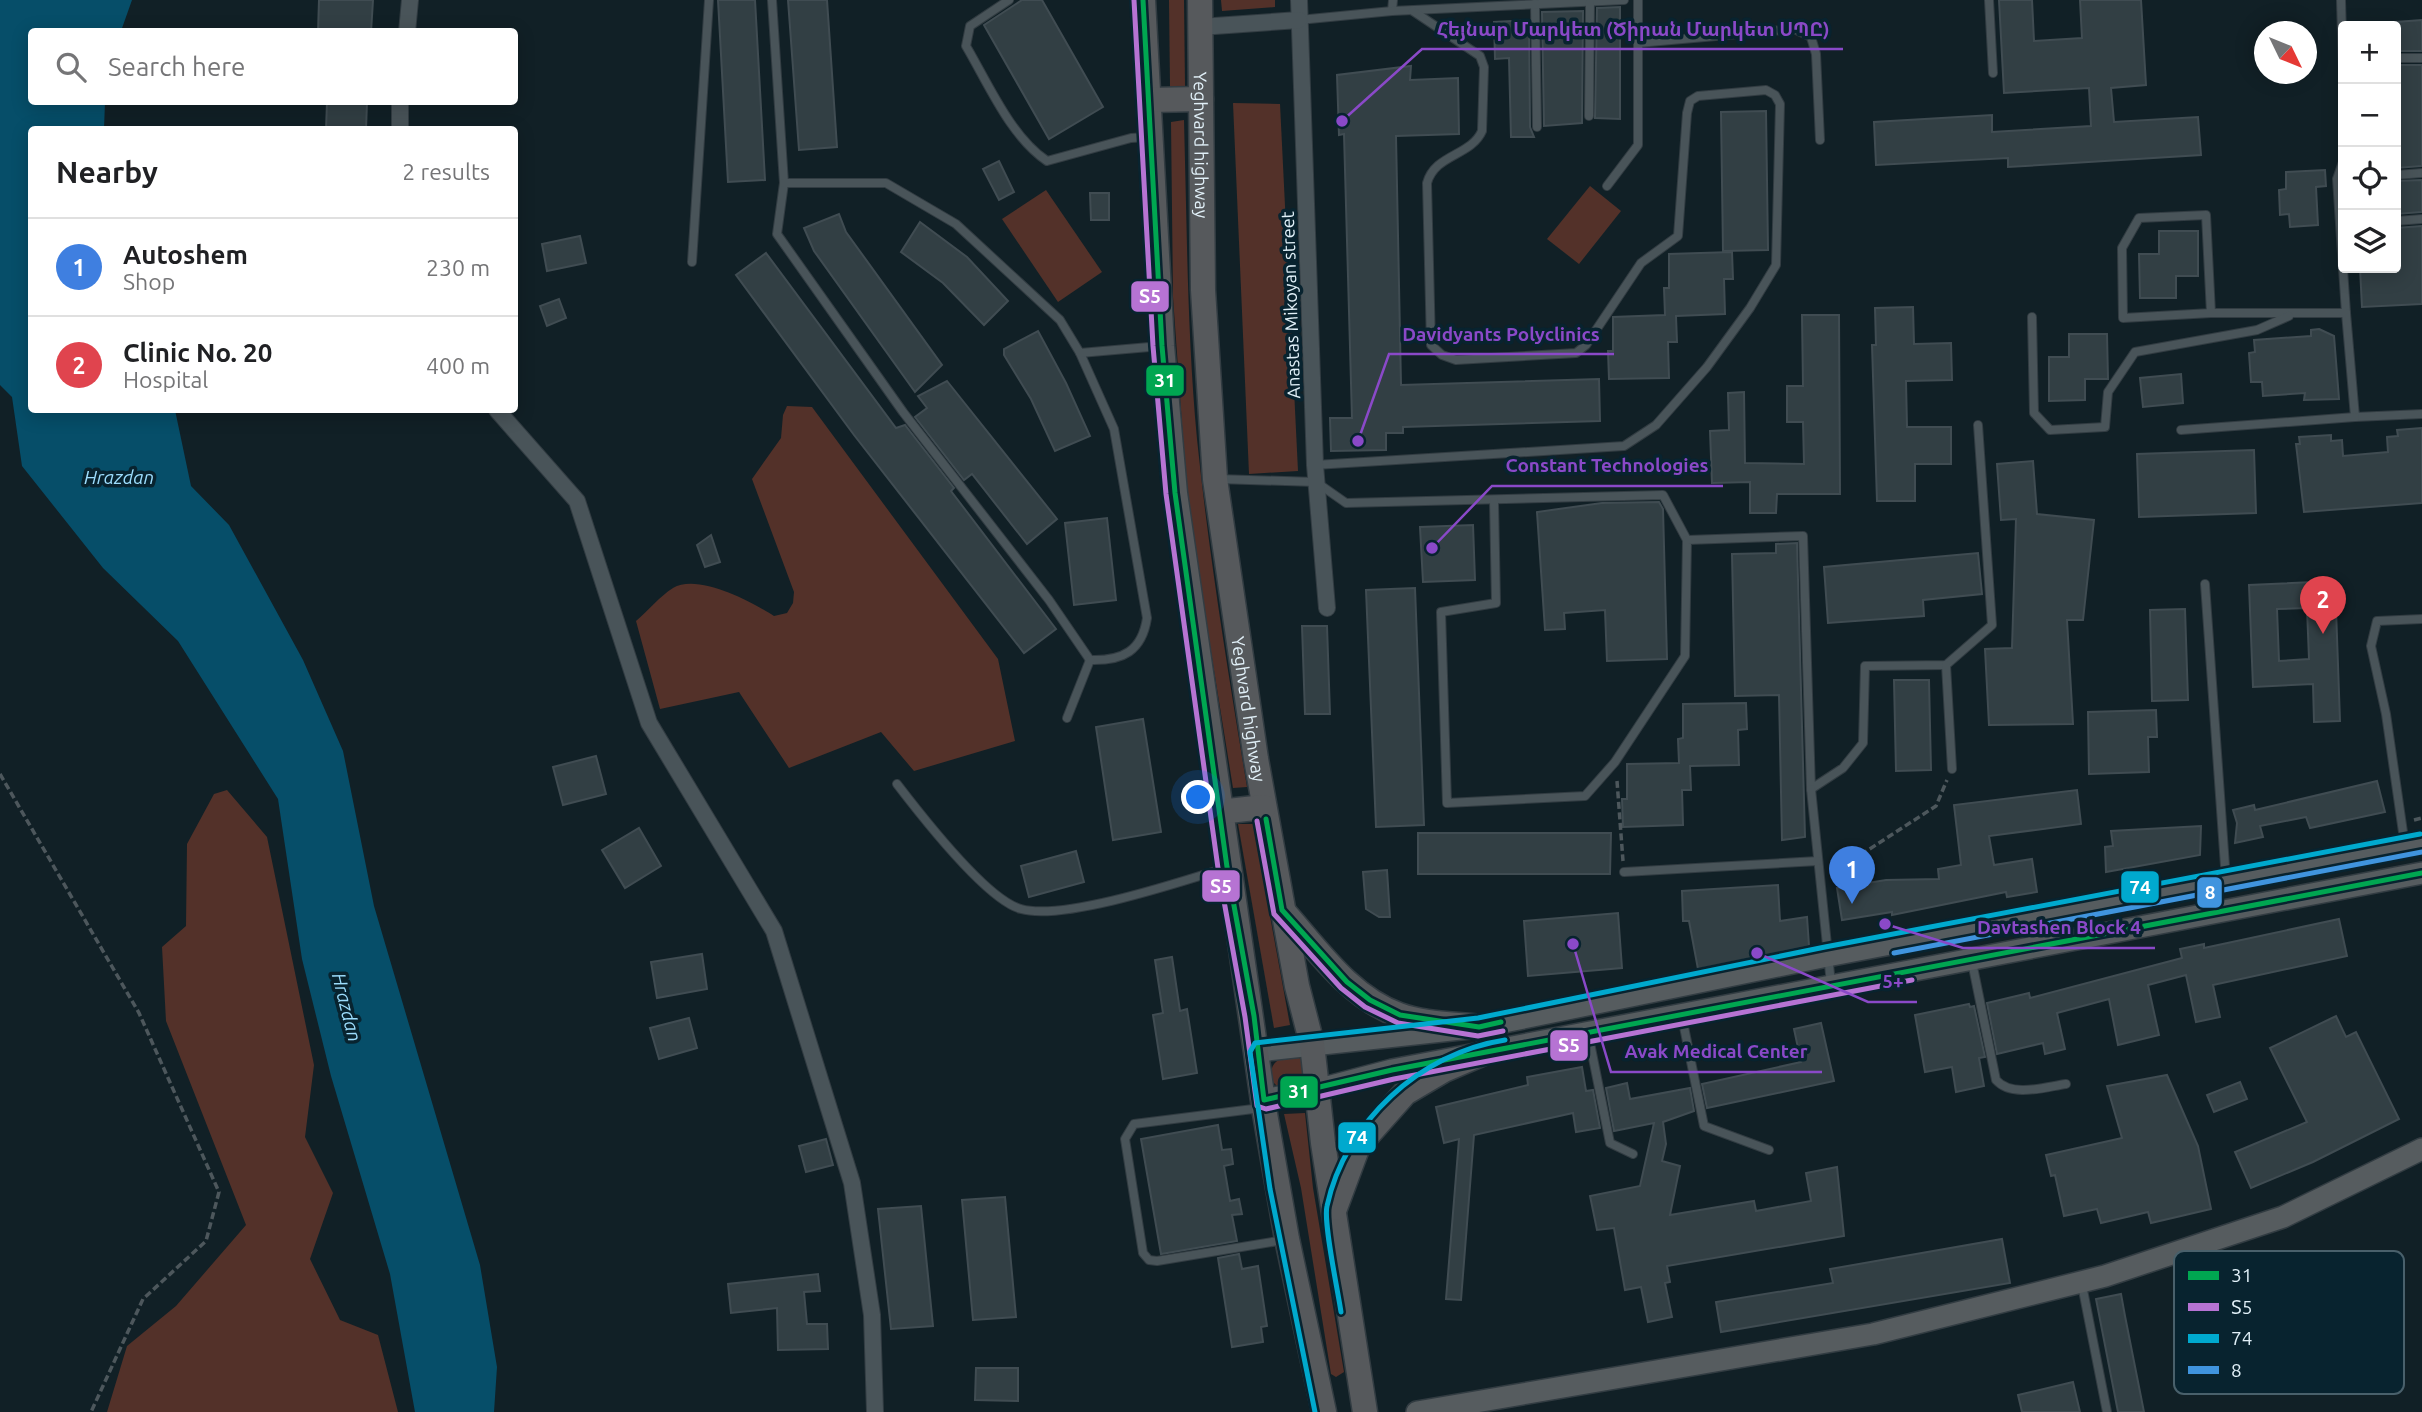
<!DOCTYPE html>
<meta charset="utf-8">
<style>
body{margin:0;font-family:Ubuntu,"Noto Sans Armenian",sans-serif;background:#f2f2f2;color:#202124}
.controls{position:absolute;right:21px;top:21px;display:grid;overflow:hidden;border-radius:7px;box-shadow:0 4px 18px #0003}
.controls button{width:63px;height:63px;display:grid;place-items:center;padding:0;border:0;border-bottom:2px solid #e0e0e0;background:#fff;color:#202124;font:35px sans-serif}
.compass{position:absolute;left:2254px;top:21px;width:63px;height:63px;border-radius:50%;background:#fff;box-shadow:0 4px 18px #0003;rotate:133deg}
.you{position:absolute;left:1199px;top:798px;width:24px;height:24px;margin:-18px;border:5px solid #fff;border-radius:50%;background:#1a73e8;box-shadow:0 0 0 10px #1a73e833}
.badge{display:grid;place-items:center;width:46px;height:46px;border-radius:50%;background:#565d62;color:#fff;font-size:23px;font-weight:700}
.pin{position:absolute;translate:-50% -58px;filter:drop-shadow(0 2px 4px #0008)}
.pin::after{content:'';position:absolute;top:37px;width:24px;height:21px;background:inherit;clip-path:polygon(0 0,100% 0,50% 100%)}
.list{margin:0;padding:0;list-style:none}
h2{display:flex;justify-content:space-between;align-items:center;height:91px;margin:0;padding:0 28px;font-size:30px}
h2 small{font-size:23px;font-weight:400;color:#757577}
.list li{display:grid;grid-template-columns:46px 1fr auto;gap:21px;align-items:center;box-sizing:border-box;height:98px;padding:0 28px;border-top:2px solid #e0e0e0}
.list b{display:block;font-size:26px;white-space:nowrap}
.list p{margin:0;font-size:23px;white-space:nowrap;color:#757577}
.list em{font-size:23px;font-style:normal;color:#757577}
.icon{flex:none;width:38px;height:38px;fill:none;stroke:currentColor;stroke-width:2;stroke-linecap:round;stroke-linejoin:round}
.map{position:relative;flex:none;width:2422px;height:1412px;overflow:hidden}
.search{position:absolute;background:#fff;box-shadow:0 4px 18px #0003;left:28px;top:28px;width:490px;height:77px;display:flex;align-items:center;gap:18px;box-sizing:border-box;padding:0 24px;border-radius:7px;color:#757577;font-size:26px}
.panel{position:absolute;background:#fff;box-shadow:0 4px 18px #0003;left:28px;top:126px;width:490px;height:287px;border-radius:7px}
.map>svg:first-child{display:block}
</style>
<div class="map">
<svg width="2422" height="1412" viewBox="0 0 2422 1412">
<rect width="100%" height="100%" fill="#112026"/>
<g fill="#533129">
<polygon points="1169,0 1184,0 1185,87 1170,87"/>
<polygon points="1221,0 1275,0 1275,7 1222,11"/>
<polygon points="1233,103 1280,104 1298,471 1249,474"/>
<path d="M1184,120C1187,226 1187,333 1197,439C1209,556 1228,672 1247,787L1233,788L1188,509L1173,297L1171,122Z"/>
<polygon points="1590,186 1621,211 1579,264 1547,239"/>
<polygon points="1046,190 1102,272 1058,302 1002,219"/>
<path d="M787,406L812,407L998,659L1015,741L914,771L881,732L789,768L739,692L660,709L636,621C648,611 660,596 673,588C698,573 752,602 774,616L787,613L793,603L794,592L752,479L781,438L783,415Z"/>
<polygon points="227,790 267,837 314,1065 305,1137 333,1193 310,1259 340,1320 378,1335 398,1412 107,1412 127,1346 176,1306 246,1225 166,1021 162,947 186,926 187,844 214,794"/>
<polygon points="1238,824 1253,824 1290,1025 1274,1028"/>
<path d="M1295,1055L1305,1062L1304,1085L1281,1090L1273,1082C1267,1062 1279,1058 1295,1055Z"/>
<polygon points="1305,1113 1313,1188 1344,1372 1336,1377 1331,1374 1301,1188 1284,1114"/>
</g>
<polygon fill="#064e69" points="0,0 132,0 121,31 32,32 32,102 105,102 104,129 32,130 32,410 175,410 191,486 229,525 303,660 343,751 374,906 480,1265 497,1367 494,1412 415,1412 390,1274 331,1076 302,959 278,799 178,641 103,568 22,466 12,397 0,385"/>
<g fill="#323f44" stroke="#404c52" stroke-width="2" fill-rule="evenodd">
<polygon points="319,0 373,0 371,32 318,32"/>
<polygon points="718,0 755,0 765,180 728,182"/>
<polygon points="788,0 827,0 837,147 799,150"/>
<polygon points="1022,0 1042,0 1103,107 1049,139 984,25"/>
<polygon points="1999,0 2032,0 2034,41 2082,38 2080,0 2141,0 2146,85 2111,88 2114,122 2198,117 2201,155 2008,167 2008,158 1876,165 1874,122 1992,115 1992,132 2091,126 2089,88 2004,93"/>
<polygon points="1620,7 1620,119 1595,118 1597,8"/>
<polygon points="1583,11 1582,123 1544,126 1542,12"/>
<polygon points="1529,20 1530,127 1534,137 1511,137 1509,58 1495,59 1494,22"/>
<polygon points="2422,20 2422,51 2396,51 2396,22"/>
<polygon points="2396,65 2422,65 2422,166 2396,168"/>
<polygon points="1411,66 1410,80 1458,78 1459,134 1396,136 1401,385 1599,379 1600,421 1403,427 1403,433 1386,433 1386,450 1331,451 1330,418 1352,418 1344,134 1339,135 1337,75"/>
<polygon points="327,102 367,102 366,130 326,130"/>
<polygon points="1766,111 1768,250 1723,251 1721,112"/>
<polygon points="999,161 1014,192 999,200 983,169"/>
<polygon points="2325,170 2326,186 2316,187 2318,225 2290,227 2289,214 2280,215 2279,190 2286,189 2286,172"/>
<polygon points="2422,180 2422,212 2396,214 2396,181"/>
<polygon points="1090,193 1109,193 1109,220 1091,220"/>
<polygon points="839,214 846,232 942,365 915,392 814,251 804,228"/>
<polygon points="920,222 967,257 1008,301 984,325 943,283 901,252"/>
<polygon points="2422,226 2422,304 2362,307 2360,268 2396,268 2396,228"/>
<polygon points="2159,231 2198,231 2198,276 2176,276 2176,298 2140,298 2139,254 2159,254"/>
<polygon points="580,236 586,263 547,271 542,244"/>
<polygon points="1732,252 1733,279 1724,279 1725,314 1676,316 1677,342 1668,342 1669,378 1609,379 1608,351 1613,351 1613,317 1665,315 1664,288 1669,288 1669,254"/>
<polygon points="766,253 896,428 905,425 954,488 951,491 1056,629 1024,653 854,435 736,275"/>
<polygon points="559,299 566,318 547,326 540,306"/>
<polygon points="1913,307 1914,344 1951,343 1952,380 1906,381 1907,427 1951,427 1951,464 1915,464 1915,501 1877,501 1872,345 1876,345 1875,308"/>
<polygon points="1802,315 1839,315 1840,494 1777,494 1776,513 1750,513 1750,482 1712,483 1710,431 1729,430 1728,393 1744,392 1745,463 1804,464 1803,422 1787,422 1787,386 1803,386"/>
<polygon points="2319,329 2334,336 2339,399 2304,400 2305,393 2263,396 2262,382 2251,382 2249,353 2255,352 2254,340 2311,336 2311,330"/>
<polygon points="1038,331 1066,383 1090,436 1055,451 1031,399 1004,355 1004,349"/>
<polygon points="2069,334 2107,334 2108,379 2085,379 2085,400 2049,401 2049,357 2069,357"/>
<polygon points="2181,374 2183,403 2143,407 2140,378"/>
<polygon points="947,381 1057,519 1027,544 972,474 964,480 915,417 927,408 918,396"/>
<polygon points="2422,428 2422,503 2304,512 2296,444 2300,444 2299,437 2331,435 2331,441 2342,440 2343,456 2388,452 2387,437 2398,436 2397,430"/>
<polygon points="2254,450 2256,513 2139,517 2137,454"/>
<polygon points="2033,461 2037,514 2094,520 2083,620 2067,620 2073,724 1989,725 1985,649 2012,648 2016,519 2001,520 1997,464"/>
<polygon points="1659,502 1663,509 1667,659 1607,661 1605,610 1564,613 1565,629 1545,630 1537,512 1602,503"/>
<polygon points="1107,518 1116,600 1074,605 1065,523"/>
<polygon points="1473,525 1475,580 1423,582 1420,527"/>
<polygon points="711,535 720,562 705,567 697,545"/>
<polygon points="1797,543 1805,837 1782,840 1779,695 1735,696 1732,554 1776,553 1776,544"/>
<polygon points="1978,553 1982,594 1923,600 1924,616 1828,623 1824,567"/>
<path d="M2335,581L2340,721L2314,722L2313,684L2253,687L2249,585ZM2307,608L2309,659L2279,661L2277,609Z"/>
<polygon points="1415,588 1424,825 1376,827 1366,590"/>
<polygon points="2185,609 2188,700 2152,701 2150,610"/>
<polygon points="1302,626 1327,626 1330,714 1305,714"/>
<polygon points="1894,680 1929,680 1931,770 1896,771"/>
<polygon points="1746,703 1747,729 1738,730 1739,765 1690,766 1691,790 1682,790 1683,825 1623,827 1622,799 1627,799 1627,764 1679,763 1678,739 1683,738 1683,704"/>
<polygon points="2156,710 2157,737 2148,737 2149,772 2089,774 2088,712"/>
<polygon points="1143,719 1161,832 1113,840 1096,727"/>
<polygon points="596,756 606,794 563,805 553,767"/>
<polygon points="2377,781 2385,812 2310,828 2306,817 2260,826 2263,837 2235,843 2237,823 2233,810 2254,805 2255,810"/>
<polygon points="2077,790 2081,824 1989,836 1994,865 2032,859 2037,892 2007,897 2006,892 1892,915 1892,912 1842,920 1837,888 1886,880 1939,879 1938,869 1961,865 1954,805"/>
<polygon points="2201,826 2200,855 2106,872 2105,847 2113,846 2111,831"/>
<polygon points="639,828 661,866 625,888 602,850"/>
<polygon points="1418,833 1611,833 1610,874 1418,874"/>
<polygon points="1076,851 1084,882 1029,897 1021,866"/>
<polygon points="1387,870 1390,917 1379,917 1366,909 1363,872"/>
<polygon points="1778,885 1780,921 1807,917 1809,946 1698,969 1689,921 1683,921 1682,891"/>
<polygon points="1618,913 1622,968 1528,976 1524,921"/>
<polygon points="2339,919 2347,956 2213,985 2220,1017 2196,1022 2186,975 2148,985 2159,1035 2118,1045 2109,999 2057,1013 2065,1049 2045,1054 2043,1043 1997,1054 1987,1003 2029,993 2030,998 2182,958 2180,949 2204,944 2204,948"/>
<polygon points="702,954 707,989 657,998 651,962"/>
<polygon points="1172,957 1180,1011 1187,1009 1197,1073 1163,1079 1153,1015 1163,1013 1155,960"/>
<polygon points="1969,1004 1970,1007 1974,1006 1985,1057 1979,1058 1984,1086 1956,1092 1952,1067 1925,1072 1915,1015"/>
<polygon points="2336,1016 2346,1037 2356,1032 2399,1119 2313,1162 2251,1188 2235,1152 2307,1122 2270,1048"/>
<polygon points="689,1018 697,1048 659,1059 650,1028"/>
<polygon points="1821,1023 1834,1081 1707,1108 1702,1084 1801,1062 1794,1029"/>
<polygon points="1582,1067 1586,1091 1593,1090 1600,1128 1576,1132 1573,1113 1474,1135 1461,1300 1446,1299 1459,1139 1444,1143 1436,1107 1528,1085 1527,1077"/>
<polygon points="2167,1075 2198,1146 2211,1209 2151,1223 2148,1212 2101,1223 2097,1209 2064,1216 2055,1175 2051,1176 2046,1155 2122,1138 2107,1086"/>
<polygon points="2240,1082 2247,1099 2214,1112 2207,1095"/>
<polygon points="1627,1083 1630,1099 1690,1088 1694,1111 1663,1122 1666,1144 1662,1161 1680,1166 1670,1215 1754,1201 1756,1211 1811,1201 1806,1173 1837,1167 1844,1236 1667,1266 1670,1282 1665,1283 1672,1317 1648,1322 1641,1287 1625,1290 1614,1228 1597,1230 1590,1196 1640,1186 1654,1123 1614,1131 1606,1088"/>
<polygon points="1218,1125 1222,1150 1231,1149 1233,1164 1224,1166 1230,1201 1239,1199 1242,1214 1232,1215 1237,1241 1161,1254 1141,1139"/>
<polygon points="826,1139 833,1165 806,1172 799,1146"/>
<polygon points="1005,1197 1016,1317 973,1320 962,1200"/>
<polygon points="921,1206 933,1326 891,1329 878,1209"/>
<polygon points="2002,1239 2010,1283 1721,1332 1716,1302 1833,1283 1830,1269"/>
<polygon points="1239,1254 1242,1269 1258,1266 1267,1326 1261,1327 1263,1342 1232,1347 1218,1258"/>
<polygon points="818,1274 820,1291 804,1292 807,1324 827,1324 828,1349 778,1350 777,1308 731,1313 728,1284"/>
<polygon points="2121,1294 2125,1316 2144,1412 2118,1412 2096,1299"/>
<polygon points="976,1368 1018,1368 1018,1401 975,1400"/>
<polygon points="2073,1382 2080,1412 2022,1412 2018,1395"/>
</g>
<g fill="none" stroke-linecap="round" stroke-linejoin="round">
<g stroke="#323c42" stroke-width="10">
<g id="lane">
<path d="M772,0L784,183L777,234L903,412L1049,600L1090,660C1123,661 1142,651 1147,618L1114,429L1080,353"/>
<path d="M1009,0L970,26L966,46C988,83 1010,136 1047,161L1131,138L1148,137"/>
<polyline points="1989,0 1993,73"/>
<polyline points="2341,0 2343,69"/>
<polyline points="1535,4 1537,127"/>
<polyline points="1392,11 1393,0"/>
<polyline points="1299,20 1392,11 1624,0"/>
<polyline points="1638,43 1794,29 1811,37 1816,54 1820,140"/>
<polyline points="2396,58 2422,58"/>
<polyline points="1589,116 1590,2"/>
<polyline points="2343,162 2337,179 2346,313"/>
<polyline points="2396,175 2422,173"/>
<polyline points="784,183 886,183 956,224 1060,320 1080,353 1161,346"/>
<polyline points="1607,186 1638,145 1638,0"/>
<polyline points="2396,221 2422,219"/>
<polyline points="692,262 709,0"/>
<polyline points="2211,313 2206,215 2139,218 2122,248 2123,318 2211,313 2346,313 2355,417 2422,414"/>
<polyline points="2032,317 2034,413 2050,430 2105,427 2108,392 2135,352 2257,330 2289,316"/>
<polyline points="2181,430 2355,417"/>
<path d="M1315,465L1624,446L1656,425L1707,367L1750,308L1776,265L1780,104L1775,95L1766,90L1698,96L1690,101L1687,113L1678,236L1641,263L1586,345L1576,353L1456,360L1442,355L1431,345L1427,183C1435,154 1471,156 1482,131L1484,67L1480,56L1413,11"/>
<polyline points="1218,479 1316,482 1346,503 1663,495 1687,540"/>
<polyline points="1494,501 1496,603 1441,612 1447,803 1585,796 1615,762 1685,656 1687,540 1803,536 1811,789 1843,768 1863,743 1865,666 1946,665 1992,625 1978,425"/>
<polyline points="2205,584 2226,880"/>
<polyline points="1946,665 1952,769"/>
<polyline points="1067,718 1090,660"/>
<path d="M897,784C920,814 987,900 1021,909C1063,921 1180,882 1225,868"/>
<polyline points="1811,789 1831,984"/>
<polyline points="2405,846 2386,714 2371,646 2377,621 2422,619"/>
<polyline points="1624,872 1818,861"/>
<path d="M1972,962L1996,1080C2012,1098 2045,1087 2066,1084"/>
<polyline points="1682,1017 1704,1126 1769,1150"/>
<polyline points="1588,1033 1610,1143 1633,1154"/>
<polyline points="1261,1108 1134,1124 1125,1139 1143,1253 1149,1260 1157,1261 1284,1240"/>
<polyline points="2082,1285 2107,1412"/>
</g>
</g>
<g stroke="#323c42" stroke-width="18">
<g id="street">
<polyline points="1299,0 1315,465 1327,608"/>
<polyline points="1200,27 1299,20"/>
<polyline points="407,32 410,0"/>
<polyline points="400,102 400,130"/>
<polyline points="497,410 577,501 649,723 774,931 852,1183 872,1315 875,1412"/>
</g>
</g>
<g stroke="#323c42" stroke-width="24">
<g id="secondary">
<polyline points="1259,1051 1479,1027 1827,956 2422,843"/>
<polyline points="1264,1100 1320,1089 1392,1070 2422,873"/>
<polyline points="1417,1412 1873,1334 2105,1276 2283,1217 2422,1149"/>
</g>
</g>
<g stroke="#323c42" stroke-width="27">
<g id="primary">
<polyline points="1143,0 1162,346 1175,493 1264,1108 1287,1239 1324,1412"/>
<path id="s1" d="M1200,0L1203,290L1215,479L1256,759L1297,986L1312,1044L1323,1143L1365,1412"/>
<polyline points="1149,100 1201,99"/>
<polyline points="1219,812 1264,807"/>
<path d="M1283,911C1317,949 1349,997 1399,1015C1423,1024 1454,1024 1479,1027"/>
<polyline points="1335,1208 1358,1146 1405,1093 1444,1070 1486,1052"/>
</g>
</g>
<g stroke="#4d575c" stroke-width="3.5" stroke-dasharray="7 3.5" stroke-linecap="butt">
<polyline points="0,774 139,1013 219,1192 206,1241 143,1299 91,1412"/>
<polyline points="1617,781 1623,861"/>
<polyline points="2414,820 2422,818"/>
<polyline points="1831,865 1865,852 1936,806 1947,780"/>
</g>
<use href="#lane" stroke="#495459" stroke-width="8"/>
<use href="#street" stroke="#495459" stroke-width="16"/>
<use href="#secondary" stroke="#565c5f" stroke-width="21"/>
<use href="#primary" stroke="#56595c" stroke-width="24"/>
<g stroke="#08232f" stroke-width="10">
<g id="bus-1">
<polyline points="1143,0 1162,346 1175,493 1227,867 1254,1016 1264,1100 1392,1070 2422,873"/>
<polyline points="1266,819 1282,910 1347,982 1370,1000 1400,1015 1479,1027 1501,1022"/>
</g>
</g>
<g stroke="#08232f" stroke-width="10">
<g id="bus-2">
<polyline points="1134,0 1153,346 1166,494 1218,868 1245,1017 1257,1106 1266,1109 1394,1079 1912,980"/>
<polyline points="1257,821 1274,914 1341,988 1365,1007 1398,1023 1478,1036 1503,1031"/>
</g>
</g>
<g stroke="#08232f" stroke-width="10">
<g id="bus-3">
<path d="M1341,1312C1338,1291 1323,1222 1327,1206C1345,1122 1420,1053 1505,1040"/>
<polyline points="1315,1412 1270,1189 1250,1052 1255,1043 1478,1018 1825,947 2420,834"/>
</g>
</g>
<g stroke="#08232f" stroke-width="10">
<polyline id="bus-4" points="1894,953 2422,852"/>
</g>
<use href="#bus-1" stroke="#00a651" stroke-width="5"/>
<use href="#bus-2" stroke="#b673d3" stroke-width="5"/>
<use href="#bus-3" stroke="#00a9ce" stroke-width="5"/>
<use href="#bus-4" stroke="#4094de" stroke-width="5"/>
</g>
<g text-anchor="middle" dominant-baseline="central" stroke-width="7" stroke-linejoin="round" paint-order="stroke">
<g font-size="18" fill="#e1f0f8" stroke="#08232f">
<text stroke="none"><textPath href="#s1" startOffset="145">Yeghvard highway</textPath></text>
<text transform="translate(1290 305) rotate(-92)">Anastas Mikoyan street</text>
<text stroke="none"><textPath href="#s1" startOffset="712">Yeghvard highway</textPath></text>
</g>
<g font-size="19" font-style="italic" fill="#9cddfd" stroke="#08232f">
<text x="119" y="477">Hrazdan</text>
<text transform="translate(347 1007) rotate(76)">Hrazdan</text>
</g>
</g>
<rect x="2174" y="1251" width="230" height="143" rx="10" fill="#08232f" stroke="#49606b" stroke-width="2"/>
<rect x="2188" y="1271" width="31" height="9" fill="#00a651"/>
<rect x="2188" y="1303" width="31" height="8" fill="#b673d3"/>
<rect x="2188" y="1334" width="31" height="9" fill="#00a9ce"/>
<rect x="2188" y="1366" width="31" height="8" fill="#4094de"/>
<g font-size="19" fill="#e1f0f8">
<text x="2231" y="1282">31</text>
<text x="2231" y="1314">Տ5</text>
<text x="2231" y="1345">74</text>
<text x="2231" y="1377">8</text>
</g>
<path fill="none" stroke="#8a49c8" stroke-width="2.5" d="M1342 121L1422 49H1843M1358 441L1389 354H1614M1432 548L1492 486H1723M1885 924L1963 948H2155M1757 953L1868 1002H1917M1573 944L1611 1072H1822"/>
<g fill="#8a49c8" stroke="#08232f" stroke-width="2.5">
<circle cx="1342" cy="121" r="7"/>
<circle cx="1358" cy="441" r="7"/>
<circle cx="1432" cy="548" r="7"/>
<circle cx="1885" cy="924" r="7"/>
<circle cx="1757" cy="953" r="7"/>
<circle cx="1573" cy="944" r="7"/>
</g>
<g font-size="19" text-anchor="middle" font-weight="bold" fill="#8a49c8" stroke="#08232f" stroke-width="7" stroke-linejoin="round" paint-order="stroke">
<text x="1633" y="36">Հեյնար Մարկետ (Ծիրան Մարկետ ՍՊԸ)</text>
<text x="1501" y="341">Davidyants Polyclinics</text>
<text x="1607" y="472">Constant Technologies</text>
<text x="2059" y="934">Davtashen Block 4</text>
<text x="1893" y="988">5+</text>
<text x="1716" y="1058">Avak Medical Center</text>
</g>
<g stroke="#08232f" stroke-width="2.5">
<rect x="1130" y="280" width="40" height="33" rx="7" fill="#b673d3"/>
<rect x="1145" y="364" width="40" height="33" rx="7" fill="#00a651"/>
<rect x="1201" y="869" width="40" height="34" rx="7" fill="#b673d3"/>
<rect x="2120" y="870" width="40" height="34" rx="7" fill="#00a9ce"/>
<rect x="2196" y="876" width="27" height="33" rx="7" fill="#4094de"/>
<rect x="1549" y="1029" width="40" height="33" rx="7" fill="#b673d3"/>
<rect x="1279" y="1075" width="40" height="34" rx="7" fill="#00a651"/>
<rect x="1337" y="1121" width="40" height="33" rx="7" fill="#00a9ce"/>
</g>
<g font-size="19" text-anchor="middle" font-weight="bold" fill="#fff">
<text x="1150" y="303">Տ5</text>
<text x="1165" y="387">31</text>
<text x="1221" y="893">Տ5</text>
<text x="2140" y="894">74</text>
<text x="2210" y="899">8</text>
<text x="1569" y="1052">Տ5</text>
<text x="1299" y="1098">31</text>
<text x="1357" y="1144">74</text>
</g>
</svg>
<div class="controls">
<button>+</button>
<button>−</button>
<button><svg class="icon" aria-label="locate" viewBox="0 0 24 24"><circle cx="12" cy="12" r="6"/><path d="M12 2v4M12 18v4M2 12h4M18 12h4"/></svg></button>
<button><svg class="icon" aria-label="layers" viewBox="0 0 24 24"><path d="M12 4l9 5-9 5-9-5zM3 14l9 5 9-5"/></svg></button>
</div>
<svg class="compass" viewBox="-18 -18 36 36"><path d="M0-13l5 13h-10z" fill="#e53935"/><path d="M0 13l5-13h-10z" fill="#757577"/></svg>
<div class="you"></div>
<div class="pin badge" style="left:1852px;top:904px;background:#3f7fe0">1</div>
<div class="pin badge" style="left:2323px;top:634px;background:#e0444e">2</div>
<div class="search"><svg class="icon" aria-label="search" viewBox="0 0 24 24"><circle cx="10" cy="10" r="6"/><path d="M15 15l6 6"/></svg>Search here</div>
<section class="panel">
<h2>Nearby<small>2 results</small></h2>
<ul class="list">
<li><span class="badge" style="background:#3f7fe0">1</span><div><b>Autoshem</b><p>Shop</p></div><em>230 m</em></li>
<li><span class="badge" style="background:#e0444e">2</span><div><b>Clinic No. 20</b><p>Hospital</p></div><em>400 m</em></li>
</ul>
</section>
</div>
